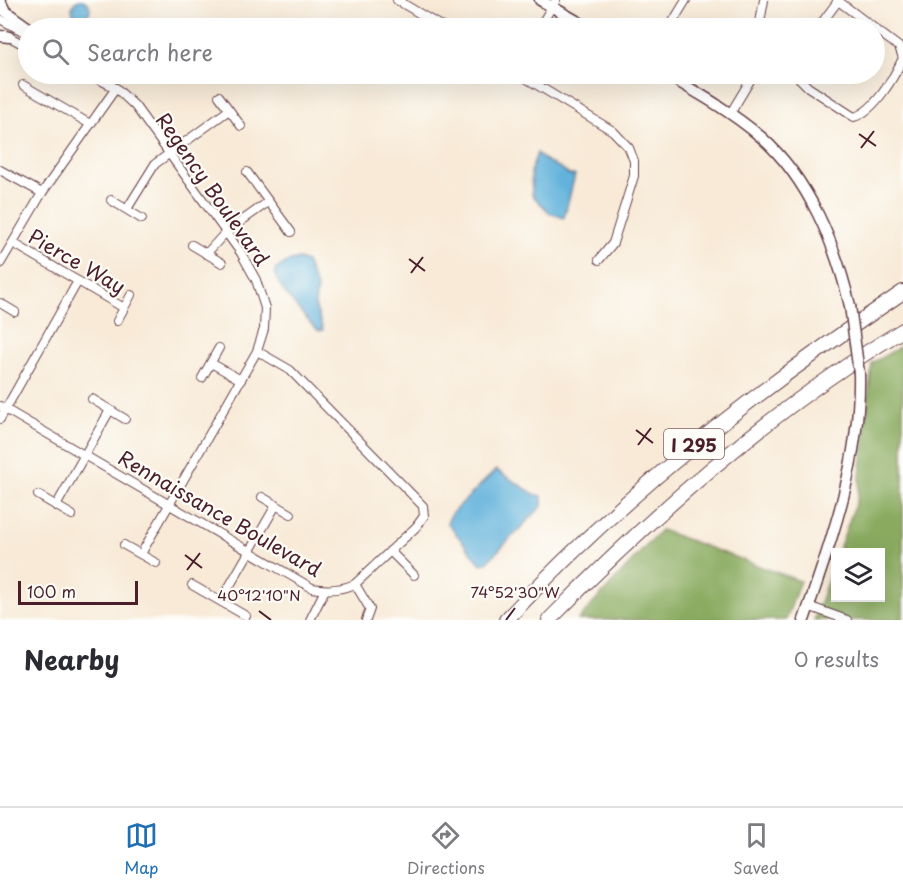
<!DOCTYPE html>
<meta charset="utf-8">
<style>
body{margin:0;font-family:"Playpen Sans",sans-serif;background:#f7f7f7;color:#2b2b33}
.controls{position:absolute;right:18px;bottom:18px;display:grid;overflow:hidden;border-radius:0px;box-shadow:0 6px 24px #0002}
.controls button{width:54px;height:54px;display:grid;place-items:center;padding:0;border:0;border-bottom:2px solid #e1e1e2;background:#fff;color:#2b2b33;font:30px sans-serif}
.scale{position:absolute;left:18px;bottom:15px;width:120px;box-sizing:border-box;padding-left:6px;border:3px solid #4a1f2b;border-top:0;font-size:16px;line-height:21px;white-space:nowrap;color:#4a1f2b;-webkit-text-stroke:4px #fdfcf7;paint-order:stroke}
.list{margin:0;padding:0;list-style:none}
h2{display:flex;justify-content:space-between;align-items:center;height:78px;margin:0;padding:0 24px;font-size:26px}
h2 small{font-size:20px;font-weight:400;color:#7c7c81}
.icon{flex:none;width:33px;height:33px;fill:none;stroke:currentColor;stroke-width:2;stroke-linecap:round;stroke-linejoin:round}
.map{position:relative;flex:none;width:903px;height:620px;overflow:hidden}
.search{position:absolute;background:#fff;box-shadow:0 6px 24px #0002;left:18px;right:18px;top:18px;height:66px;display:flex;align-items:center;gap:15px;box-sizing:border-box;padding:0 21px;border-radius:33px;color:#7c7c81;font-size:22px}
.sheet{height:186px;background:#fff}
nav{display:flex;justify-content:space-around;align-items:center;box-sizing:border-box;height:84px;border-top:2px solid #e1e1e2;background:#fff;font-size:16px;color:#7c7c81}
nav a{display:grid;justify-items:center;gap:3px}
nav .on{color:#1f6fb2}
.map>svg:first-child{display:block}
</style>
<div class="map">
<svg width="903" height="620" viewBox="0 0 903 620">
<rect width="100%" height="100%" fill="#fdfcf7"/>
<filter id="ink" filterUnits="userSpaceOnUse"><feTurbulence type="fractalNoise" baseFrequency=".0167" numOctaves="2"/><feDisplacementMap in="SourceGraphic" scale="12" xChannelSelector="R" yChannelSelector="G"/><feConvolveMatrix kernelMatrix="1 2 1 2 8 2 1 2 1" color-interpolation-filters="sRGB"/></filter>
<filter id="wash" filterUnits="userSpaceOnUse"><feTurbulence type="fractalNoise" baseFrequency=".008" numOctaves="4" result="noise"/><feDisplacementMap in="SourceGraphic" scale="24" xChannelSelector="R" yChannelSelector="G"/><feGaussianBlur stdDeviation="1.35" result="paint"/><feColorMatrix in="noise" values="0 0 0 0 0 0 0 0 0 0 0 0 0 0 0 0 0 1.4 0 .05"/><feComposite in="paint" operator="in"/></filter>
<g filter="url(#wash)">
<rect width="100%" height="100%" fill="#f8ead7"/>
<g fill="#89aa5f" stroke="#6a6445" stroke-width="1.5">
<polygon points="903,345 903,620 814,620 835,559 836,598 880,598 880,552 838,552 858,496 872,363"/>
<polygon points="661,530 800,581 786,620 578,620"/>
</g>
<g fill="#62b2dc" stroke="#566884" stroke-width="1.5">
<circle cx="81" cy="9" r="9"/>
<path d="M537,153C543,163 560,165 569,175H575L564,218L550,213L532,195L531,170Z"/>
<path d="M299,259L306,262L317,288L315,305L323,330L319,331L313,326C303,314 273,284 275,270L287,262Z"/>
<polygon points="496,470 534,494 542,496 542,506 486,563 481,564 447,523 452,513"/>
</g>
</g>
<g filter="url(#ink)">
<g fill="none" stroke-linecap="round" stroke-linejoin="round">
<g stroke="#643d45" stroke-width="10">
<g id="street">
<polyline points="397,0 444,28"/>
<polyline points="0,19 28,34"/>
<polyline points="539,28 556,0"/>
<polyline points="669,28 686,0"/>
<polyline points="759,28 764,0"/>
<polyline points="818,28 838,1"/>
<polyline points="6,35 28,47"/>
<polyline points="88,74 116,88 135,106 241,253 256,280 265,308 264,329 257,351 141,554"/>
<polyline points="519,74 613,131 629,148 634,161 634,176 613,243 599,260"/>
<path d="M795,74L808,87L854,117C875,111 894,77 903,58L899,47L837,0"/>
<polyline points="23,85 90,124"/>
<polyline points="219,96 241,126"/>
<polyline points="730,114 754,74"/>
<polyline points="0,170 42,193"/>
<polyline points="247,172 291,232"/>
<polyline points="111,200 142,219"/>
<polyline points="127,209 155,164 229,110"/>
<polyline points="13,243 124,308"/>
<polyline points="192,245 222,263"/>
<polyline points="206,254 226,232 268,202"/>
<polyline points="0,264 42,193 116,88"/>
<polyline points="0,303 15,312"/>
<polyline points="117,321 131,295"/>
<polyline points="211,363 241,380"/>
<polyline points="202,378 219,348"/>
<polyline points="92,399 125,419"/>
<path d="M0,406L312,588C328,591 341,590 355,584L416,527L424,516L423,506L290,370L257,351"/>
<polyline points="0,419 78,281"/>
<polyline points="38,495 72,515"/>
<polyline points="262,497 291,514"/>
<polyline points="56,506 110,410"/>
<polyline points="124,545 156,563"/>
<polyline points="390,551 414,575"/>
<polyline points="355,584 370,609 366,620"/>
<polyline points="192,585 246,616"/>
<polyline points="221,601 276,505"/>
<polyline points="808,606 847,620"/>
<polyline points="310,620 325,590"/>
</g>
</g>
<g stroke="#643d45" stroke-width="13">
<g id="secondary">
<polyline points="540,0 589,28"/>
<polyline points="0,1 5,11 29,28"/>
<polyline points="0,36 9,37"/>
<path d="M665,74C698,93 732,112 761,137C809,179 836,246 850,306"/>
<path d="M804,620C832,540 861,458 859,373"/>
</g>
</g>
<g stroke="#643d45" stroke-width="16">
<g id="highway">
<path d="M506,620C624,493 760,388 903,292"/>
<path d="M549,620C655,512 773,408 903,330"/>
</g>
</g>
<use href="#street" stroke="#fff" stroke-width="8"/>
<use href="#secondary" stroke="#fff" stroke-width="10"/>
<use href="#highway" stroke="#fff" stroke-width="14"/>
<g stroke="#643d45" stroke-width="13" stroke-linecap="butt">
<polyline id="secondary-bridge" points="850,306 859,373"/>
</g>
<use href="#secondary-bridge" stroke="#fff" stroke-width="10"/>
</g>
</g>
<path fill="none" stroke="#4a1f2b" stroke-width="2" d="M859,134L876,146M861,148L874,131M409,259L425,271M411,273L423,257M636,430L653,443M638,445L651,428M185,555L202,568M187,570L200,553M259,611L271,620M506,620L515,608"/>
<g text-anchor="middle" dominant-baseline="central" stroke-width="4.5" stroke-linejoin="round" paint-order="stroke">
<rect fill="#fdfcf7" stroke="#806168" stroke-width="1.5" x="664" y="429" width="60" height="30" rx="4.5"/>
<g font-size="18" font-weight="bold" fill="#4a1f2b">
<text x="694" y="444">I 295</text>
</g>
<g font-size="20" fill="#4a1f2b" stroke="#fdfcf7">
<text transform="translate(213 189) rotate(55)">Regency Boulevard</text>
<text transform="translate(77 261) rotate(30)">Pierce Way</text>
<text transform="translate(220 513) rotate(30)">Rennaissance Boulevard</text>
</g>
</g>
<g font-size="15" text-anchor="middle" fill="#4a1f2b" stroke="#fdfcf7" stroke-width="4.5" stroke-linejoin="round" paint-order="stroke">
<text x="515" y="598">74°52'30"W</text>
<text x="259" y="601">40°12'10"N</text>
</g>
</svg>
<div class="controls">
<button><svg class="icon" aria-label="layers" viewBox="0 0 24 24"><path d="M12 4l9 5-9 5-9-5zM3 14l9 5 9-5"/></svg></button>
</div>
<div class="scale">100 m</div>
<div class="search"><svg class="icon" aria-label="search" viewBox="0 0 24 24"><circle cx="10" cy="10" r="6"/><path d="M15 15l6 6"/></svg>Search here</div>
</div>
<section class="sheet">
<h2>Nearby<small>0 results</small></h2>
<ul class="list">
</ul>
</section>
<nav>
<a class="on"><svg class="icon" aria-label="map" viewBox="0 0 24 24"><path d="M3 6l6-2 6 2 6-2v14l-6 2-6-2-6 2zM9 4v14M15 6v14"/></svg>Map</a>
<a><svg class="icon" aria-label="directions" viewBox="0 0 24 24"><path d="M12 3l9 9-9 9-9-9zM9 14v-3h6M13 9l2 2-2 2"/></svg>Directions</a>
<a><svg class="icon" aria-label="saved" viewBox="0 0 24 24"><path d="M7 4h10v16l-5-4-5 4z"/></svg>Saved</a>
</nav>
